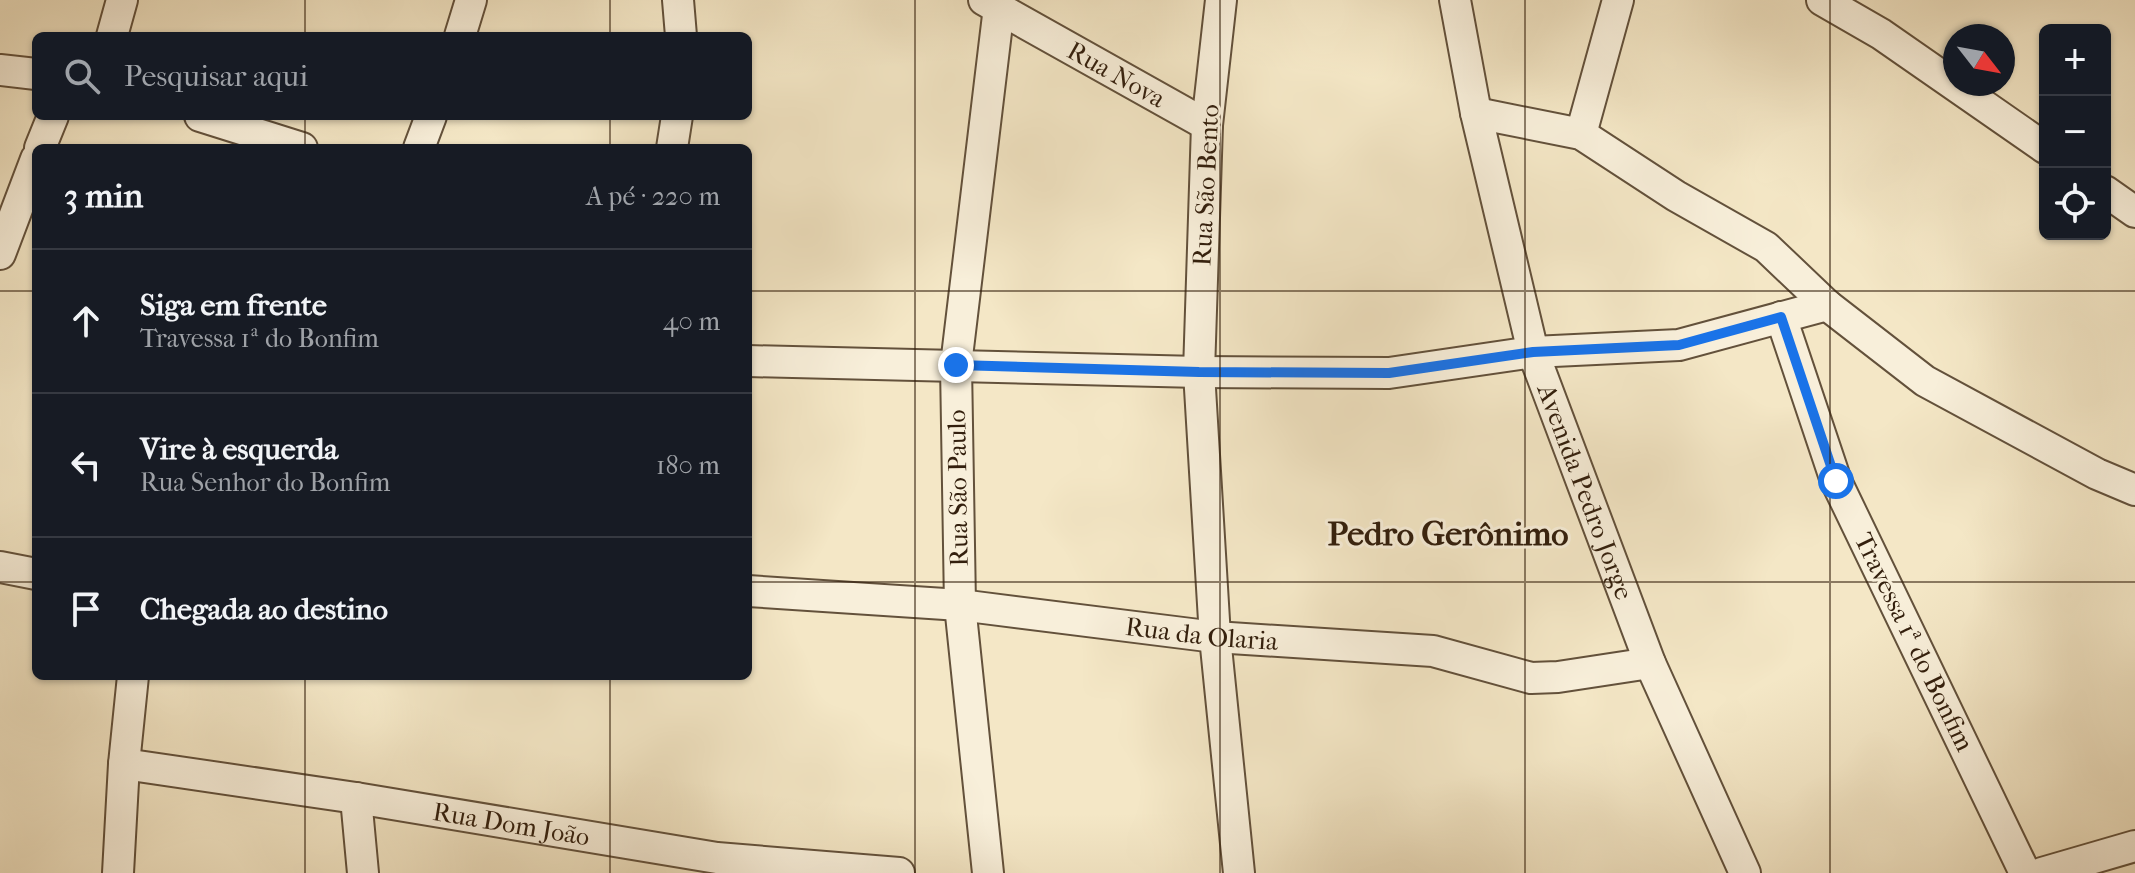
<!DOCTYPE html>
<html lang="pt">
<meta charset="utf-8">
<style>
body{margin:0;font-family:"IM FELL French Canon",serif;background:#20242c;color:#f1f3f6}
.controls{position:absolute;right:24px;top:24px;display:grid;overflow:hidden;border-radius:12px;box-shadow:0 2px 6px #0004}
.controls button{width:72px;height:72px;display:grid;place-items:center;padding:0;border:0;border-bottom:2px solid #363941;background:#171b24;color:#f1f3f6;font:40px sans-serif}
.compass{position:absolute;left:1943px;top:24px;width:72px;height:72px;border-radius:50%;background:#171b24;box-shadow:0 2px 6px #0004;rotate:121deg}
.stop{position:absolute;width:24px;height:24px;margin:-18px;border:6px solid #1a73e8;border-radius:50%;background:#fff}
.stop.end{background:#1a73e8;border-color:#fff;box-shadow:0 2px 8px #0008}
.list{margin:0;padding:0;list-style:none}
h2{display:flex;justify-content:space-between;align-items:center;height:104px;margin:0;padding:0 32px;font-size:34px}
h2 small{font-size:26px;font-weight:400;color:#9ea1a6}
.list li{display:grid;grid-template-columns:52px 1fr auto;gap:24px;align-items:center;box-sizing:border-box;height:144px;padding:0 32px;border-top:2px solid #363941}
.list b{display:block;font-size:30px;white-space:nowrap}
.list p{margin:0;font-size:26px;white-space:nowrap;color:#9ea1a6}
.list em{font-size:26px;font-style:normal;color:#9ea1a6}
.icon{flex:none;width:44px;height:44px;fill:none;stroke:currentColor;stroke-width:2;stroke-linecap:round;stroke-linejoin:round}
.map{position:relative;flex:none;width:2135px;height:873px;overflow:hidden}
.search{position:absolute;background:#171b24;box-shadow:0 2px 6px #0004;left:32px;top:32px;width:720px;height:88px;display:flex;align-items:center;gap:20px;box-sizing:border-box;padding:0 28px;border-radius:12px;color:#9ea1a6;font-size:30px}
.panel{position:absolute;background:#171b24;box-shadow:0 2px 6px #0004;left:32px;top:144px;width:720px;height:536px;border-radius:12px}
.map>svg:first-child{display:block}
</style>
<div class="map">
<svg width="2135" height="873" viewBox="0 0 2135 873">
<rect width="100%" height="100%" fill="#f4e7c6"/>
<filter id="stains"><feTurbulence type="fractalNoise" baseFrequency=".0025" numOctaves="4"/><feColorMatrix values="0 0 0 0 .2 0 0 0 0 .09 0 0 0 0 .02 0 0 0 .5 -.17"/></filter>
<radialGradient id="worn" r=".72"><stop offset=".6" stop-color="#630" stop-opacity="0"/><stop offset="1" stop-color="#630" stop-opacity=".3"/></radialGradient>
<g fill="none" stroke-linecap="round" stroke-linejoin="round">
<g stroke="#63513b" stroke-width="34">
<g id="minor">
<polyline points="678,0 681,36"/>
<path id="s1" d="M984,0L1207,125"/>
<polyline points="1221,0 1207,125 1199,372 1215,637 1239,873"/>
<path id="s2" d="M1455,0L1476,113L1533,352L1650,663L1745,873"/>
<polyline points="1822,0 1881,34 2045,148"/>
<polyline points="112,36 122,0"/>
<polyline points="460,36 471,0"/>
<polyline points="0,70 36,74"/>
<polyline points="1476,113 1581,134 1676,196 1766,247 1827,305 1925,381 2097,474 2135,490"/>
<polyline points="200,116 302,148"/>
<polyline points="1581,134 1618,0"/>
<polyline points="40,148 53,116"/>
<polyline points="419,148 431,116"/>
<polyline points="672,148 677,116"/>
<polyline points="2105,191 2135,212"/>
<polyline points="0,254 36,159"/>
<polyline points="1781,317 1836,481 2025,873"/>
<polyline points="748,361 1199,372 1389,373 1533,352 1679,345 1827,305"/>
<polyline points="0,567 36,574"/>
<path id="s3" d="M748,591L960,605L1215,637L1433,651L1531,678L1558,677L1650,663"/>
<path id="s4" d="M124,764L356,798L717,858L899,873"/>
<polyline points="356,798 363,873"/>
<polyline points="118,873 124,764 133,676"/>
<polyline points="988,873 960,605 956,365 999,7"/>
<polyline points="2042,873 2135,846"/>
</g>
</g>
<use href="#minor" stroke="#f8efda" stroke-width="30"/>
</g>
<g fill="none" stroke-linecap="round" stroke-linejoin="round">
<polyline stroke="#1a73e8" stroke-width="10" points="956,365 1199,372 1389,373 1533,352 1679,345 1781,317 1836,481"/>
</g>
<path fill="none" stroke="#331f0d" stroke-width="2" stroke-opacity="0.55" d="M305,0V36M610,0V36M915,0V873M1220,0V873M1525,0V873M1830,0V873M305,116V148M610,116V148M0,291H36M748,291H2135M0,582H36M748,582H2135M305,676V873M610,676V873"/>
<g text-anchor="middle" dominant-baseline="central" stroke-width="6" stroke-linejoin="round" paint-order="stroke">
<g font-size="26" fill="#331f0d" stroke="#f8efda">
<text stroke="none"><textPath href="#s1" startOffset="152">Rua Nova</textPath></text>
<text transform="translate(1206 185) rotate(-87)">Rua São Bento</text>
<text transform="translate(958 488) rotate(-91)">Rua São Paulo</text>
<text stroke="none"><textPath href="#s2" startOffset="510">Avenida Pedro Jorge</textPath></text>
<text stroke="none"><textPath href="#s3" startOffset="456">Rua da Olaria</textPath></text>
<text transform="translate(1914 642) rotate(64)">Travessa 1ª do Bonfim</text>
<text stroke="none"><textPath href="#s4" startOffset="392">Rua Dom João</textPath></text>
</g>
<g font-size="34" font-weight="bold" fill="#331f0d" stroke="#f8efda">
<text x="1448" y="534">Pedro Gerônimo</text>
</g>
</g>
<rect width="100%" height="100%" filter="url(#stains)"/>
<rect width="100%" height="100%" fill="url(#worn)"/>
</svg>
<div class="controls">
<button>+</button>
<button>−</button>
<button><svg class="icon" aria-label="locate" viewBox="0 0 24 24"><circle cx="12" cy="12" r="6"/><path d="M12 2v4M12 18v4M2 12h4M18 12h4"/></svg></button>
</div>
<svg class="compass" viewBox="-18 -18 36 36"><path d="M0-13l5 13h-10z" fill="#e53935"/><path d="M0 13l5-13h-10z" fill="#9ea1a6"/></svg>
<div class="stop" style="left:1836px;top:481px"></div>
<div class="stop end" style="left:956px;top:365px"></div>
<div class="search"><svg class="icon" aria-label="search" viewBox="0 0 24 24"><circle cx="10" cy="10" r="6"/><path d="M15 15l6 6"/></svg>Pesquisar aqui</div>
<section class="panel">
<h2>3 min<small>A pé · 220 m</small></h2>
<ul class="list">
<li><svg class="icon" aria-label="ahead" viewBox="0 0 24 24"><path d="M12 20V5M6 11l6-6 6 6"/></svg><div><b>Siga em frente</b><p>Travessa 1ª do Bonfim</p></div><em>40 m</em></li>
<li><svg class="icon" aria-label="left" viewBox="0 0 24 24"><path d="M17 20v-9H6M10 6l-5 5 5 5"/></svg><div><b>Vire à esquerda</b><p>Rua Senhor do Bonfim</p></div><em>180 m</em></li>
<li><svg class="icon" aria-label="arrive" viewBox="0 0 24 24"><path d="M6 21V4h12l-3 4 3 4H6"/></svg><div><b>Chegada ao destino</b></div></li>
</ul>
</section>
</div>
